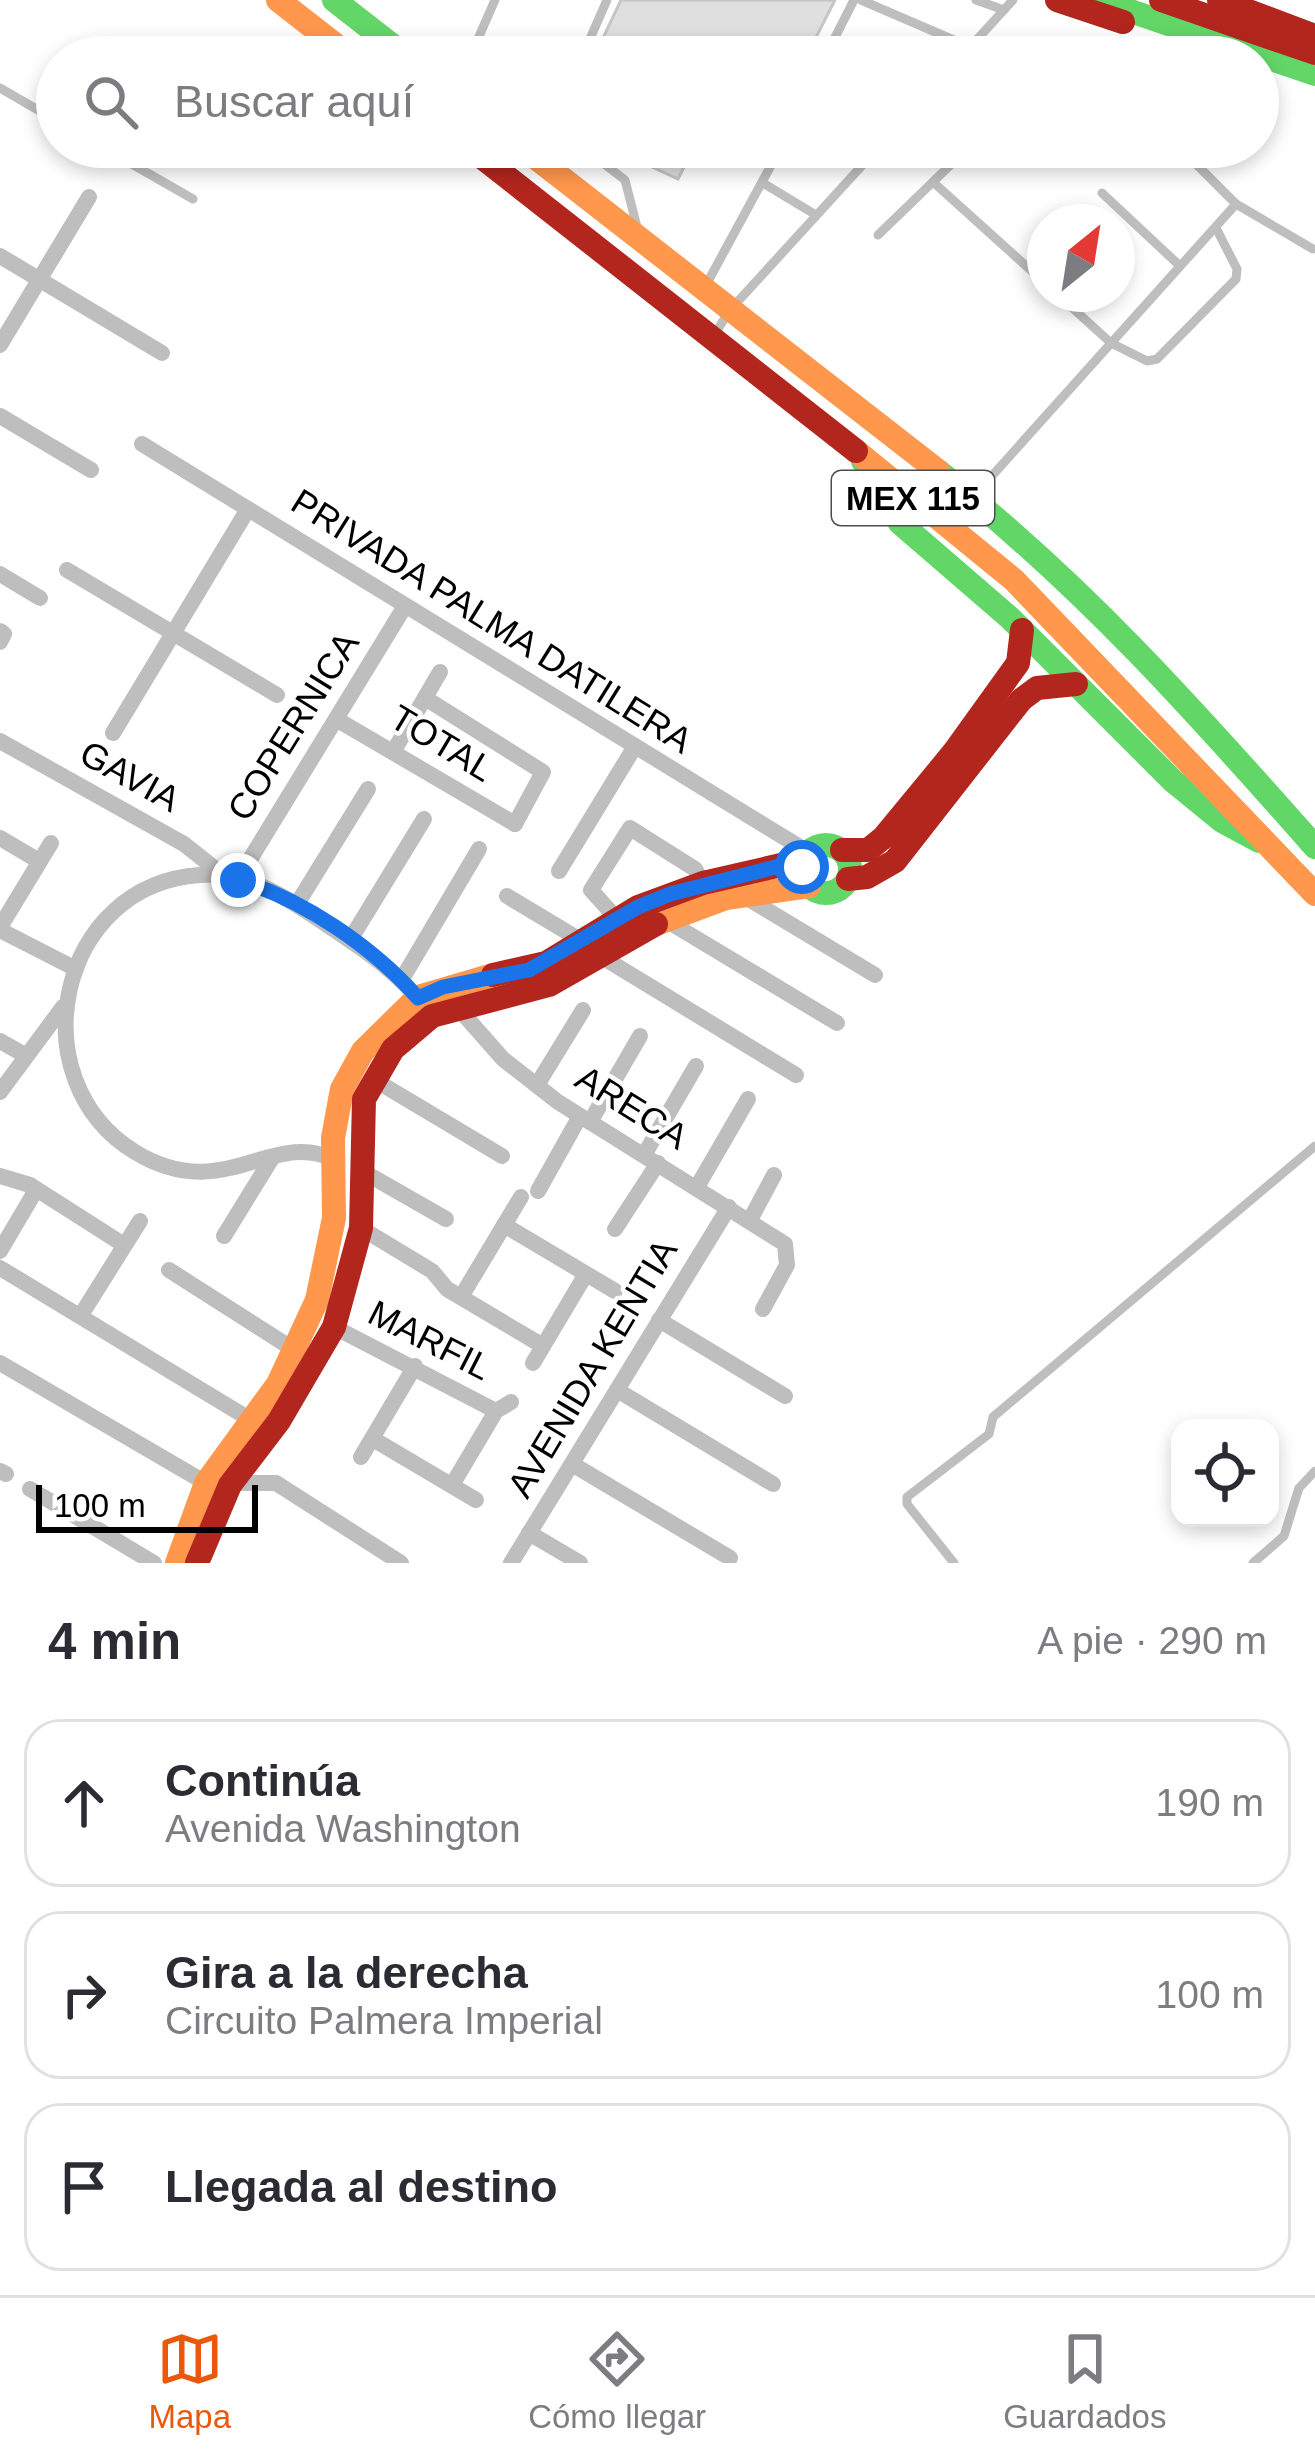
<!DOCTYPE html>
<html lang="es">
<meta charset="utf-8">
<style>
body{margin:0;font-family:Helvetica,sans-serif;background:#f7f7f7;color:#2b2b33}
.controls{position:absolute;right:36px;bottom:36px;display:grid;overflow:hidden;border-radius:24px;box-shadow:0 6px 18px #0003}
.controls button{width:108px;height:108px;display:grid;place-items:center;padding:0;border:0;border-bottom:3px solid #e1e1e2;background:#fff;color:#2b2b33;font:60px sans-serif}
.compass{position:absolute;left:1027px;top:204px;width:108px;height:108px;border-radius:50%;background:#fff;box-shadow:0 6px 18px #0003;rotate:30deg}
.scale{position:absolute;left:36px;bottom:30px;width:222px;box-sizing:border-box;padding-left:12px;border:6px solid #000;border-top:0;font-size:33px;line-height:42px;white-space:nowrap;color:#000;-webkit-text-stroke:9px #fff;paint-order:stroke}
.stop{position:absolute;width:36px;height:36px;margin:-27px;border:9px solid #1a73e8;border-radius:50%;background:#fff}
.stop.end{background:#1a73e8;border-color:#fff;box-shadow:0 3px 12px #0008}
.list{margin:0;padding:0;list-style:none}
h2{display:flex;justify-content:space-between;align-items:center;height:156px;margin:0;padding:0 48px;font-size:51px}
h2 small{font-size:39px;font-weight:400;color:#7c7c81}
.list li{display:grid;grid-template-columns:78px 1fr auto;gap:36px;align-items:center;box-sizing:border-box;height:168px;margin:0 24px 24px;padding:0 24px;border:3px solid #e1e1e2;border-radius:36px}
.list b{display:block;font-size:45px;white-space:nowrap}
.list p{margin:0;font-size:39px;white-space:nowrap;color:#7c7c81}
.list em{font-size:39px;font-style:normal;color:#7c7c81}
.icon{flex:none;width:66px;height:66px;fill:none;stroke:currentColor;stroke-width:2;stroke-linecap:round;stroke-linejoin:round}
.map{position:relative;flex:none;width:1315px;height:1563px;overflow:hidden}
.search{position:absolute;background:#fff;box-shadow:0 6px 18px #0003;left:36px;right:36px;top:36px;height:132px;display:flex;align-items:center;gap:30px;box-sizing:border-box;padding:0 42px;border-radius:66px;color:#7c7c81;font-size:45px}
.sheet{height:732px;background:#fff}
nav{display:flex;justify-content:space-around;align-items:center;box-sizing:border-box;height:168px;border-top:3px solid #e1e1e2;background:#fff;font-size:33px;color:#7c7c81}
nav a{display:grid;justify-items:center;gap:6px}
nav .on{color:#ea580c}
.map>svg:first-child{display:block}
</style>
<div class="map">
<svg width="1315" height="1563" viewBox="0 0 1315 1563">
<rect width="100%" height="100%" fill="#fff"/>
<g fill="#dfdfdf" stroke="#c6c6c6" stroke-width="3">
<polygon points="621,0 835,0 806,57 594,57"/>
<polygon points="609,147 694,147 678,179"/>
</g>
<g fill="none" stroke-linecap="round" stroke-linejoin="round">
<g stroke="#bebebe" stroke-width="9">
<polyline points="861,0 970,47"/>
<polyline points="976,0 1004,10"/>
<polyline points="470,57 495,0"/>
<polyline points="582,57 607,0"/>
<polyline points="825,57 854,0"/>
<polyline points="961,57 1013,0"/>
<polyline points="0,88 57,121"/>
<polyline points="102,147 193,199"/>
<polyline points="582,147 625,180 637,227"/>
<polyline points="933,182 1045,283"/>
<polyline points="763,183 816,215"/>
<polyline points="1102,193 1180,266"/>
<polyline points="1236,204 1313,249"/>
<polyline points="878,235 969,147"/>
<polyline points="706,285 781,147"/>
<polyline points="1057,294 1111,343 1147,361 1157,359 1236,279 1237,269 1216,228"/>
<polyline points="716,332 730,310 879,147"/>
<polyline points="973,497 1236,204 1179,147"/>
<polyline points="954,1563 907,1504 907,1497 989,1434 993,1417 1315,1146"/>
<polyline points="1253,1563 1284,1536 1299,1488 1315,1471"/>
</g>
<g stroke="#bebebe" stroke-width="16">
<polyline points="0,256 162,353"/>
<polyline points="0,345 89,197"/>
<polyline points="0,416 91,470"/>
<polyline points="142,444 808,852"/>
<polyline points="67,570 277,695"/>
<polyline points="0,574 40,598"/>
<polyline points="0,631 4,634 0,642"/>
<polyline points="425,698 543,772 515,824"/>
<polyline points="336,719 515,824"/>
<polyline points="113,733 248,509"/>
<polyline points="0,741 184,844 223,875"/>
<polyline points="393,752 440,672"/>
<polyline points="0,838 39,861"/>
<polyline points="559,871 634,748"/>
<polyline points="238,879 405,606"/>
<polyline points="742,895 875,975"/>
<polyline points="507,896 582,941"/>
<polyline points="297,904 368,789"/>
<polyline points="617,919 591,890 630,828 695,869 703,883"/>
<polyline points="664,919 837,1023"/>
<polyline points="0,927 51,843"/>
<polyline points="0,930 76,969"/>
<polyline points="350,940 424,819"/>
<polyline points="602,957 796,1075"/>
<polyline points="402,979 479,849"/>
<polyline points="458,1008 503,1059 558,1102 785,1244 787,1265 763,1309"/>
<polyline points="0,1041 23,1054"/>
<polyline points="373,1079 502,1156"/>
<polyline points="537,1085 583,1010"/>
<polyline points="0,1092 63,1007"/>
<polyline points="590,1122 640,1036"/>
<polyline points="644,1155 696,1066"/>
<path d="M335,1160C272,1128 223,1206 135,1152C17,1080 57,884 200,875C250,871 294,902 333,929C367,952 398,972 423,1005"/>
<polyline points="362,1171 446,1219"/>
<polyline points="0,1176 30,1185 124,1245"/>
<polyline points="697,1187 748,1099"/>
<polyline points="538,1191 580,1116"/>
<polyline points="750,1220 774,1175"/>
<polyline points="504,1225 615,1291"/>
<polyline points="361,1228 432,1271 447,1289 543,1346"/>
<polyline points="615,1229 658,1163"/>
<polyline points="224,1236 272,1158"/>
<polyline points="0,1251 36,1190"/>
<polyline points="0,1268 251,1420"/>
<polyline points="169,1270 296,1351"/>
<polyline points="461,1297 521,1197"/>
<polyline points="81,1315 140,1221"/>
<polyline points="659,1320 785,1396"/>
<polyline points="334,1327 496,1411"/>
<polyline points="0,1363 206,1483 276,1483 401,1563"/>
<polyline points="533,1363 586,1274"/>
<polyline points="617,1390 773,1484"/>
<polyline points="373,1439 476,1500"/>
<polyline points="361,1457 415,1366"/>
<polyline points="572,1464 730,1558"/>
<polyline points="0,1471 6,1474"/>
<polyline points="452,1485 496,1411 511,1402"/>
<polyline points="30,1489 154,1563"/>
<polyline points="529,1533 580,1563"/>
<polyline points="511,1563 729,1207"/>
</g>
<g stroke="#63d668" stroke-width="24">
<polyline points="334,0 407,57"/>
<polyline points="1098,0 1315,74"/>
<polyline points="863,461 900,523 1010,618 1173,781 1222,821 1259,841"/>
<path d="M938,471C1080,582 1196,712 1315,847"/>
<circle cx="826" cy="869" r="24"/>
</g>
<g stroke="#ff974d" stroke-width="24">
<polyline points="278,0 351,57"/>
<polyline points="522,147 938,471"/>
<polyline points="856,451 1014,580 1315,894"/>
<polyline points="656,924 726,898 809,886"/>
<polyline points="177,1563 206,1483 278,1384 317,1300 334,1218 333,1138 342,1089 363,1051 418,997 493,975"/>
</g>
<g stroke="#b3261e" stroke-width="24">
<polyline points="1057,0 1123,22"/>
<polyline points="1161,0 1315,53"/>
<polyline points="1219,0 1315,36"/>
<polyline points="469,147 856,451"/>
<polyline points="842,850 868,850 884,837 954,752 1018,663 1022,630"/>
<polyline points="848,879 867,877 895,861 1021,700 1037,688 1076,684"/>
<polyline points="493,975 546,963 638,907 703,883 803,860"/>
<polyline points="197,1563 230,1485 279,1421 334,1327 361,1228 364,1099 393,1049 432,1016 549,985 656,924"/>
</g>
</g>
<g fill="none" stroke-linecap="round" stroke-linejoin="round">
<path stroke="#1a73e8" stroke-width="15" d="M238,880C303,899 373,947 418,998L443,987L529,970L638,907L670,894L803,860L802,867"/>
</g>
<g text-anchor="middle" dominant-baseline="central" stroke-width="9" stroke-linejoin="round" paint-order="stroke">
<rect fill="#fff" stroke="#4c4c4c" stroke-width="3" x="832" y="471" width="162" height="54" rx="9"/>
<g font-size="33" font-weight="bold" fill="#000">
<text x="913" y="498">MEX 115</text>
</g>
<g font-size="36" fill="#000" stroke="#fff">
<text transform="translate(492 621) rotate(32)">PRIVADA PALMA DATILERA</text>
<text transform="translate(293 726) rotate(-58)">COPERNICA</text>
<text transform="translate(442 743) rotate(31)">TOTAL</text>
<text transform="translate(130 776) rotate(29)">GAVIA</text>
<text transform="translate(632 1107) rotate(32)">ARECA</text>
<text transform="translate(430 1340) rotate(27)">MARFIL</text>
<text transform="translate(592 1368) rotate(-59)">AVENIDA KENTIA</text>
</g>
</g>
</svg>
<div class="controls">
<button><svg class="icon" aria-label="locate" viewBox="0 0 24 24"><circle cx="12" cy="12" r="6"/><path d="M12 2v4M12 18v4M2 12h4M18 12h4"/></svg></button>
</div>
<svg class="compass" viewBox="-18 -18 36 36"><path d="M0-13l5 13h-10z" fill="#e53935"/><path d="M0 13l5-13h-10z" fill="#7c7c81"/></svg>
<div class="scale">100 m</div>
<div class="stop" style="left:802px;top:867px"></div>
<div class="stop end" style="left:238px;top:880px"></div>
<div class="search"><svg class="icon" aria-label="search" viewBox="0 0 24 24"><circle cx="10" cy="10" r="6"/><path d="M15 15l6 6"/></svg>Buscar aquí</div>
</div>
<section class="sheet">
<h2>4 min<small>A pie · 290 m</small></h2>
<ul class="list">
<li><svg class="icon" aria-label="ahead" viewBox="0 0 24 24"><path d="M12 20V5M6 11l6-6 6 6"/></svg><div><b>Continúa</b><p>Avenida Washington</p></div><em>190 m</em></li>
<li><svg class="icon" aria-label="right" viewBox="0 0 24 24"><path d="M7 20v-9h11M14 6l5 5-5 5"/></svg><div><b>Gira a la derecha</b><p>Circuito Palmera Imperial</p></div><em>100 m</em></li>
<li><svg class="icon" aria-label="arrive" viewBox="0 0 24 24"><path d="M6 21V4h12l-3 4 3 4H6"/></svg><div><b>Llegada al destino</b></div></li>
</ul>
</section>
<nav>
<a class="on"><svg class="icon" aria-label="map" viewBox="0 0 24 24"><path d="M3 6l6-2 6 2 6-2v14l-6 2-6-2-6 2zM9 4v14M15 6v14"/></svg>Mapa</a>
<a><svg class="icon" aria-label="directions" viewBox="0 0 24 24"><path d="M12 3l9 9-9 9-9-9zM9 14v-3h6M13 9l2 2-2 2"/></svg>Cómo llegar</a>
<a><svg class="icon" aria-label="saved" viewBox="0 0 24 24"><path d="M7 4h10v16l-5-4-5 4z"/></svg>Guardados</a>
</nav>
